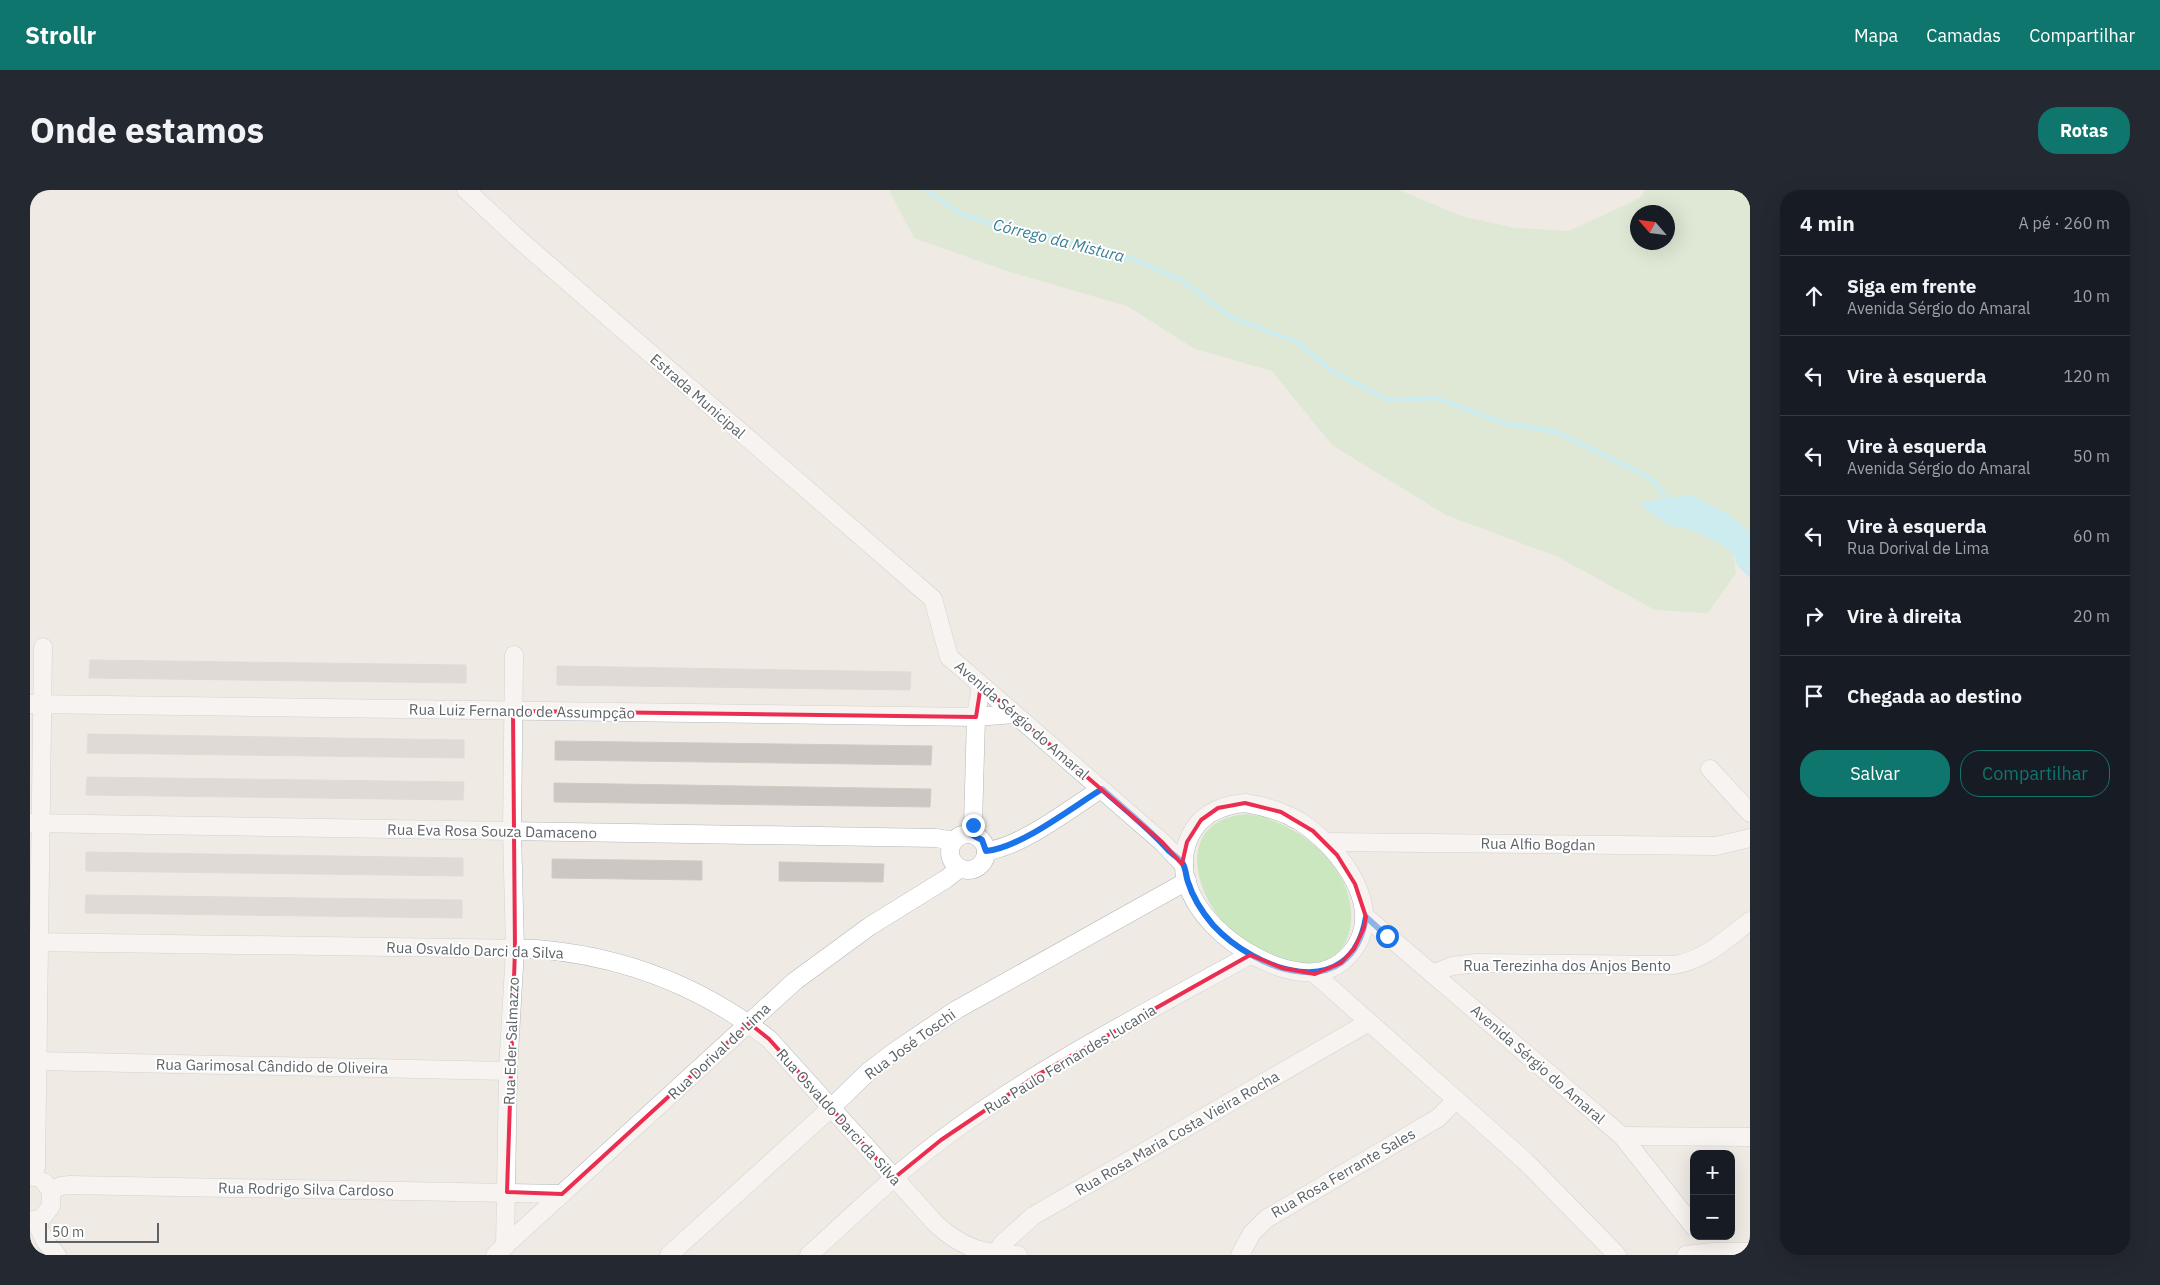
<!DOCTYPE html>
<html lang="pt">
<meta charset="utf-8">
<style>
body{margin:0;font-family:"IBM Plex Sans",sans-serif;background:#242831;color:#f1f3f6}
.controls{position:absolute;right:15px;bottom:15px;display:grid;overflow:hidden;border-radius:10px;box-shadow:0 5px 20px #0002}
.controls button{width:45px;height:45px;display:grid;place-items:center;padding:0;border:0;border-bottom:1px solid #363941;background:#171b24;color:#f1f3f6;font:25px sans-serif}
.compass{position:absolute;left:1600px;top:15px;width:45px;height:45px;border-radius:50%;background:#171b24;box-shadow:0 5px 20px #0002;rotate:298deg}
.scale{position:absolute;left:15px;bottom:12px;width:114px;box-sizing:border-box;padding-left:5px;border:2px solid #5c6265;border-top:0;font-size:14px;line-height:18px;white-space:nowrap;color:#5c6265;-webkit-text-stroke:4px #fff;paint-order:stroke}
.stop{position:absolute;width:15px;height:15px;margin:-11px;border:4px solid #1a73e8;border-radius:50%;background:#fff}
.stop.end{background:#1a73e8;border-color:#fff;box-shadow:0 1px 5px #0008}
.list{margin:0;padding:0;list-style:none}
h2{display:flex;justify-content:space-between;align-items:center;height:65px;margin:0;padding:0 20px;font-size:21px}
h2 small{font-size:16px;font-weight:400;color:#9ea1a6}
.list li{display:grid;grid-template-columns:32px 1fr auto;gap:15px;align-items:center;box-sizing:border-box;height:80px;padding:0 20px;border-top:1px solid #363941}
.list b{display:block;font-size:19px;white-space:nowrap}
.list p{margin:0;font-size:16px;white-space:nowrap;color:#9ea1a6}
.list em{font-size:16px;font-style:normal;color:#9ea1a6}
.actions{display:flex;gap:10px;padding:15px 20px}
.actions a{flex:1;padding:11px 0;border:1px solid #0f766e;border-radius:20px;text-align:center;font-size:18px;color:#0f766e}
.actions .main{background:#0f766e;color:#fff}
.icon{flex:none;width:28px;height:28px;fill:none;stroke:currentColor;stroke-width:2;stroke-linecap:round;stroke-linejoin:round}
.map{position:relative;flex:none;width:1720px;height:1065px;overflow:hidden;border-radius:20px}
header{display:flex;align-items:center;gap:30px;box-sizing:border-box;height:70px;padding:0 25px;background:#0f766e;color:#fff}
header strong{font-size:24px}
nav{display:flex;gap:28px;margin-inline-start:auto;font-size:18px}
.intro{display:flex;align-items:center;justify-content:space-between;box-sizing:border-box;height:120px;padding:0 30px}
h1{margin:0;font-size:35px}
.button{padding:12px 22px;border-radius:20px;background:#0f766e;color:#fff;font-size:18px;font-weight:700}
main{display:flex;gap:30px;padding:0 30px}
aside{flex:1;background:#171b24;border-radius:20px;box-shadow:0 5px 20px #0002}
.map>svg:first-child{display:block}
</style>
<header>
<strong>Strollr</strong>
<nav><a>Mapa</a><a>Camadas</a><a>Compartilhar</a></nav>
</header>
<div class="intro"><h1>Onde estamos</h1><a class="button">Rotas</a></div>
<main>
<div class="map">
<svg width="1720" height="1065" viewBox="0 0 1720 1065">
<rect width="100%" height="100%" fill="#efeae4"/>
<g fill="#cae7c0" fill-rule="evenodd">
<path d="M859,0H1369L1431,26L1485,38L1539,41L1610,8L1615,0H1720V342L1701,326L1661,305L1609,312L1639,335L1665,341L1692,355L1703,364L1706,383L1678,423L1625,420L1528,367L1416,325L1302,255L1242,181L1165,159L1097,116L980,82L884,48ZM1608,22H1638V52H1608Z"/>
<path d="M1217,624C1266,630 1325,676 1321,731C1320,743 1316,756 1306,764C1296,771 1283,775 1270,774C1242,772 1214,755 1195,734C1160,696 1149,629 1217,624Z"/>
</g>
<polygon fill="#a4efff" points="1661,305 1701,326 1720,342 1720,388 1708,376 1703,364 1692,355 1665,341 1639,335 1619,322 1609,312"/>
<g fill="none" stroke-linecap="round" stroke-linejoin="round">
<polyline stroke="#a4efff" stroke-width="4.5" points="896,0 931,24 990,43 1021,45 1062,60 1102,69 1151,90 1199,126 1269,153 1302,181 1358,210 1406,208 1474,233 1527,242 1620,288 1638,310"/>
</g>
<g fill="#ccc7c3" stroke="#d4cac2">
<polygon points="60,470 436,475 436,493 59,488"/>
<polygon points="527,476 881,482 880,500 527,495"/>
<polygon points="58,544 434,550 434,568 57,563"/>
<polygon points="525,551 902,556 901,575 525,570"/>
<polygon points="57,587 434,592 433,610 56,605"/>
<polygon points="524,593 901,599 900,617 524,612"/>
<polygon points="56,662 433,668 433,686 56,681"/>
<polygon points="522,669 672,671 672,690 522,688"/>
<polygon points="749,672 854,674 853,692 749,691"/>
<polygon points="56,705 432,710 432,728 55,723"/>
</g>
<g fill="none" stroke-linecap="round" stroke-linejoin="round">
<g stroke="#b2b7b9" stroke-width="19">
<g id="minor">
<polyline points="436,0 492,52 903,409 919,467 1132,652 1154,675"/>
<polyline points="0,514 946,527 984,524"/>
<polyline points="1680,579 1720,623"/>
<path d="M1215,613C1234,616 1252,621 1269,631C1309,656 1360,721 1319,765C1306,779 1290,784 1272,782C1215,776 1130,709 1160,646C1171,623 1192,615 1215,613Z"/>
<polyline points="0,633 906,648 924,651"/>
<polyline points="941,644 943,635 946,527 951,495"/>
<circle cx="938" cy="662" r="18"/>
<polyline points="1296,652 1686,656 1720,648"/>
<path d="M956,661C990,658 1041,618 1071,599"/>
<polyline points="1336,727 1592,946 1664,1037"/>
<path d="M0,752L506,759C592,766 671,796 739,849L906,1034C932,1058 953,1064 988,1065"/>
<polyline points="1285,784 1495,971 1587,1065"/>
<path d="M1402,784L1422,776L1446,773L1643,775C1674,771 1696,749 1720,731"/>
<polyline points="6,871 478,881"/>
<polyline points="1592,946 1720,947"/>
<polyline points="3,987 6,977 13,457"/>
<polyline points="21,1001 31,996 40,995 532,1004"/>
<polyline points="5,1030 15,1051 27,1065"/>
<polyline points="0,1031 12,1028 21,1016 21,1001 14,992"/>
<polyline points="475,1057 478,881 485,759 482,641 484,465"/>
<polyline points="465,1065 765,791 840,736 916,689 930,678"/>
<polyline points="639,1065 801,918 838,882 864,862 926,820 1157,691"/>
<path d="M779,1065C822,1026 864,985 911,950C1007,878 1115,823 1220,765"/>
<polyline points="964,1065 973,1053 1003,1026 1339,832"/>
<polyline points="1210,1065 1222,1043 1236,1029 1408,928 1426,910"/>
<polyline points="1656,1065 1683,1062 1720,1062"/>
</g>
</g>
<use href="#minor" stroke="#fff" stroke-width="18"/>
</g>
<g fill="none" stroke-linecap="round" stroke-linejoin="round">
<path stroke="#1a73e8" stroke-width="6" d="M943,635L941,644L952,650L956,661C990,658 1041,618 1072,599C1094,619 1119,638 1139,661C1144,665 1150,669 1153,674C1156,679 1156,687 1158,692C1163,708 1172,722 1183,735C1225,781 1321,816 1336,727L1357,746"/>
</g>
<path d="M0 0H1720V1065H0ZM951,495L1132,652L1152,674L1157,652L1171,630L1188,618L1215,613L1251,622L1283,641L1307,665L1325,694L1336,727L1334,738L1324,759L1311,773L1285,784L1252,778L1220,765L1009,884L911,950L864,988L739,849L719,833L532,1004L477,1002L485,759L483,521L946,527Z" fill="#efeae4" fill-opacity=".55" fill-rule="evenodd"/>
<path fill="none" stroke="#ec2d4f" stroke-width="4" stroke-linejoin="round" d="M951,495L1132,652L1152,674L1157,652L1171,630L1188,618L1215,613L1251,622L1283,641L1307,665L1325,694L1336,727L1334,738L1324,759L1311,773L1285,784L1252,778L1220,765L1009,884L911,950L864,988L739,849L719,833L532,1004L477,1002L485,759L483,521L946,527Z"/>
<g text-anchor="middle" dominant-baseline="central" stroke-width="4" stroke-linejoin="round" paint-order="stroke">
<g font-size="15" fill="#5c6265" stroke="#fff">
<text transform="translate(668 206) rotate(41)">Estrada Municipal</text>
<text transform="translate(492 521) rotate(1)">Rua Luiz Fernando de Assumpção</text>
<text transform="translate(992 530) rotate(41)">Avenida Sérgio do Amaral</text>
<text transform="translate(462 641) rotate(1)">Rua Eva Rosa Souza Damaceno</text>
<text transform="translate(1508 654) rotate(1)">Rua Alfio Bogdan</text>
<text transform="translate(445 760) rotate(2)">Rua Osvaldo Darci da Silva</text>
<text x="1537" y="775">Rua Terezinha dos Anjos Bento</text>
<text transform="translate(481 851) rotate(-88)">Rua Eder Salmazzo</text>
<text transform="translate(880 854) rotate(-36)">Rua José Toschi</text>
<text transform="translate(689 861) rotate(-43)">Rua Dorival de Lima</text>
<text transform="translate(1040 869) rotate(-31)">Rua Paulo Fernandes Lucania</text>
<text transform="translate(1508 874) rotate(41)">Avenida Sérgio do Amaral</text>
<text transform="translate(242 876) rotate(1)">Rua Garimosal Cândido de Oliveira</text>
<text transform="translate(809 927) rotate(48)">Rua Osvaldo Darci da Silva</text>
<text transform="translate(1147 943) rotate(-30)">Rua Rosa Maria Costa Vieira Rocha</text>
<text transform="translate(1313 983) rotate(-30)">Rua Rosa Ferrante Sales</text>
<text transform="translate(276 999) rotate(1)">Rua Rodrigo Silva Cardoso</text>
</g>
<g font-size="16" font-style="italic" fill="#377f98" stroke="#fff">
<text transform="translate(1029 50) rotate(14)">Córrego da Mistura</text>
</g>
</g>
</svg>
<div class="controls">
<button>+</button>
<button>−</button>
</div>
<svg class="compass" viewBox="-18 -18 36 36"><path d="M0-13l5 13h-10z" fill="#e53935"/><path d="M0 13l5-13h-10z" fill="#9ea1a6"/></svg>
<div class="scale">50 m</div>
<div class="stop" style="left:1357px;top:746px"></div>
<div class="stop end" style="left:943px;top:635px"></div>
</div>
<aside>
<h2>4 min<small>A pé · 260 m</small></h2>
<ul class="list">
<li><svg class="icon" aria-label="ahead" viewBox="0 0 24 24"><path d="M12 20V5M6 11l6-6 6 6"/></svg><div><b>Siga em frente</b><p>Avenida Sérgio do Amaral</p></div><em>10 m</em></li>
<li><svg class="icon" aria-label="left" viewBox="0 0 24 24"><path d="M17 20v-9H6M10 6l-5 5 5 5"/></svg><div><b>Vire à esquerda</b></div><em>120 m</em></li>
<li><svg class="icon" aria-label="left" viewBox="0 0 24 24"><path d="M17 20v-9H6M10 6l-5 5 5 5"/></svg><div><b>Vire à esquerda</b><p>Avenida Sérgio do Amaral</p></div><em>50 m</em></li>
<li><svg class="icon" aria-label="left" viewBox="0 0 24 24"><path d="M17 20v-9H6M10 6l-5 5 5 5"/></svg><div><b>Vire à esquerda</b><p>Rua Dorival de Lima</p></div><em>60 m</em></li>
<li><svg class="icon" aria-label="right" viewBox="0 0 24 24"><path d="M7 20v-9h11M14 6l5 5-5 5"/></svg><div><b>Vire à direita</b></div><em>20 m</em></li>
<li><svg class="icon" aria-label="arrive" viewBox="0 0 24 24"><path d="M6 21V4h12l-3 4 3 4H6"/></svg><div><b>Chegada ao destino</b></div></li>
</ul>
<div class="actions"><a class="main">Salvar</a><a>Compartilhar</a></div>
</aside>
</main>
